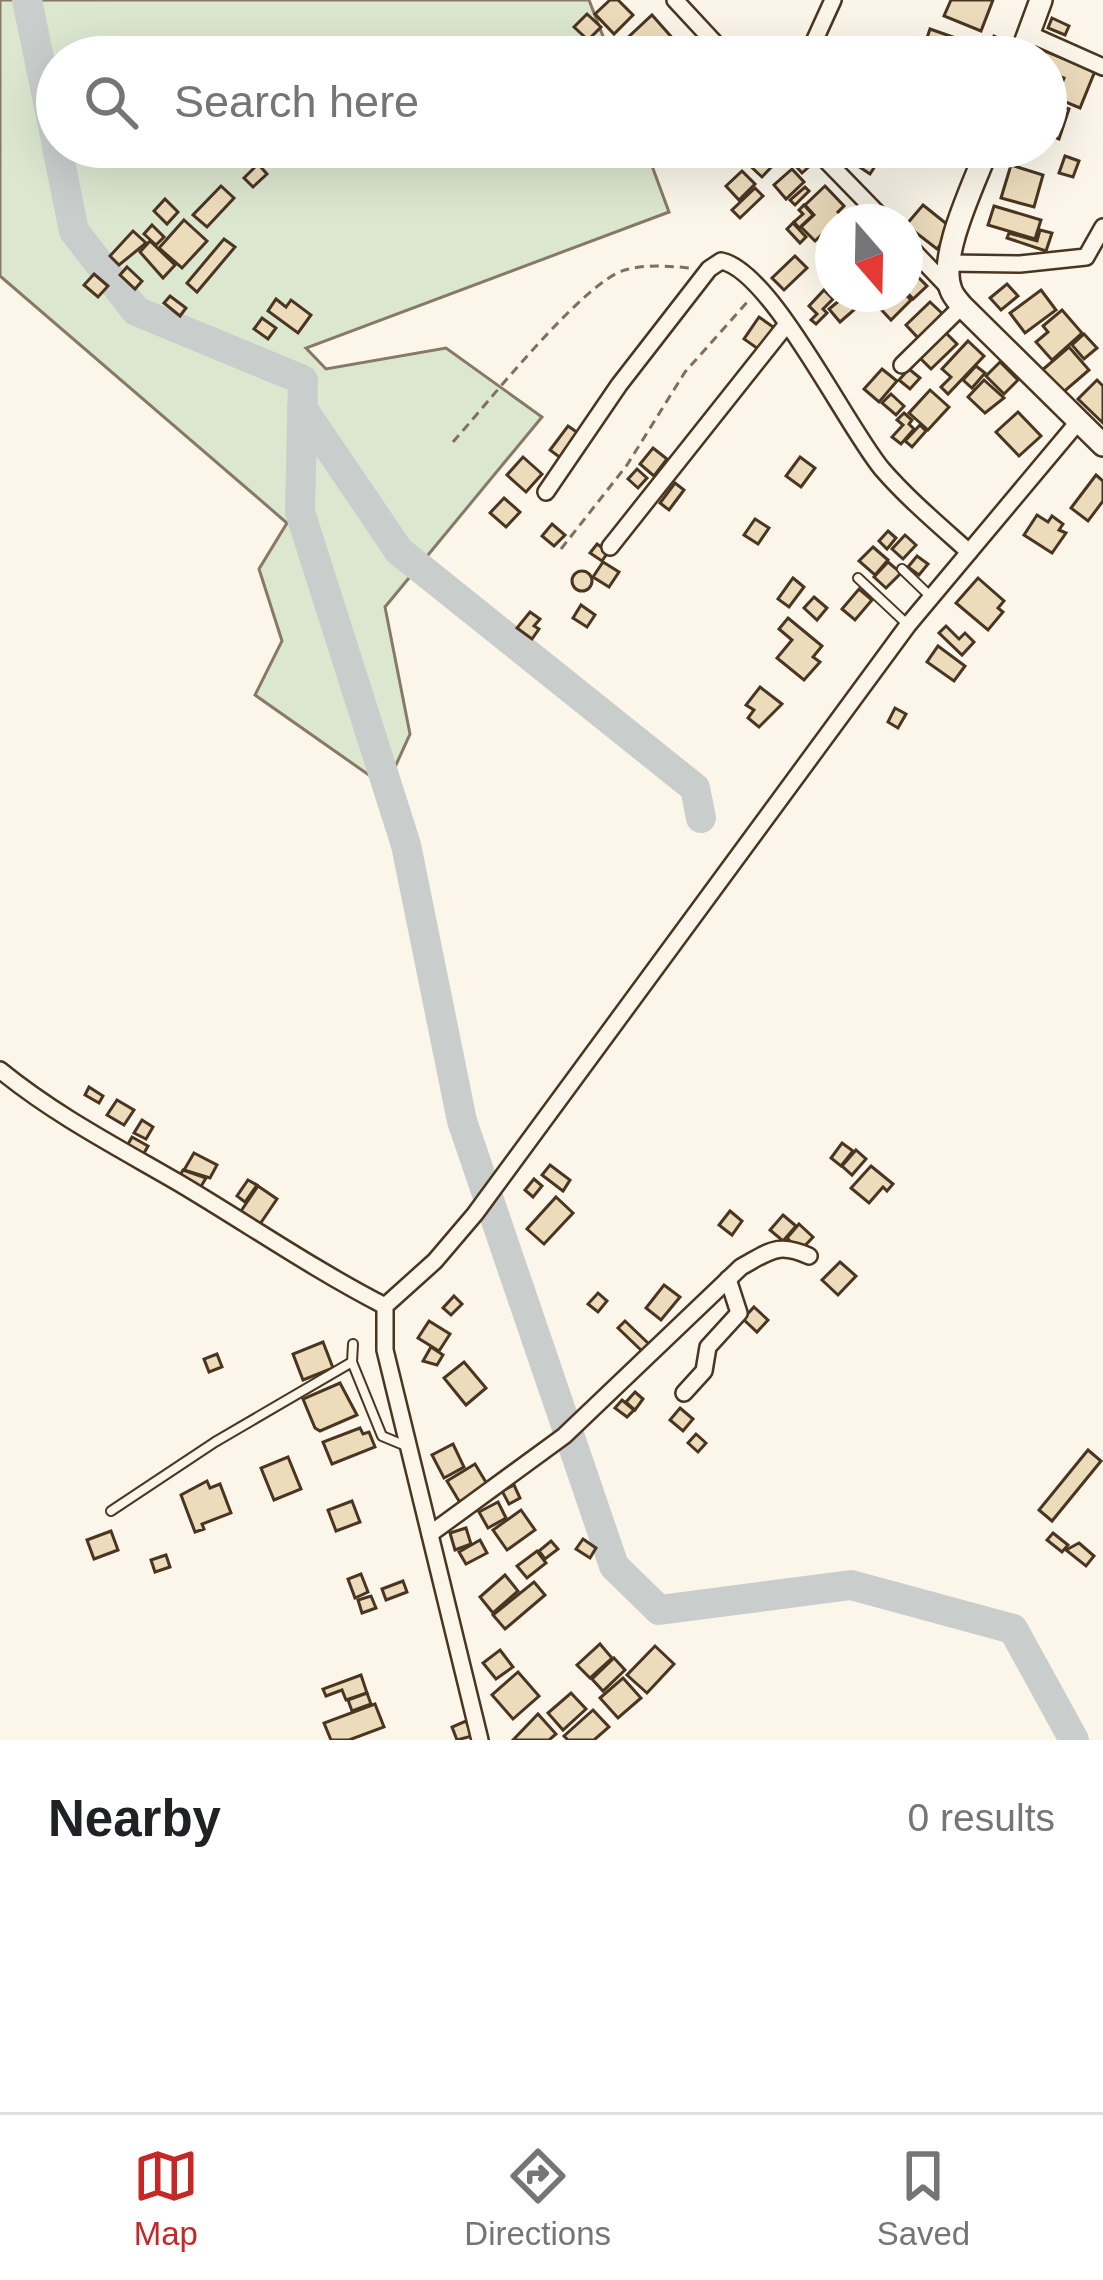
<!DOCTYPE html>
<style>
body{margin:0;font-family:Arial,sans-serif;background:#f2f2f2;color:#202124}
.compass{position:absolute;left:815px;top:204px;width:108px;height:108px;border-radius:50%;background:#fff;box-shadow:0 12px 48px #0002;rotate:160deg}
.list{margin:0;padding:0;list-style:none}
h2{display:flex;justify-content:space-between;align-items:center;height:156px;margin:0;padding:0 48px;font-size:51px}
h2 small{font-size:39px;font-weight:400;color:#757577}
.icon{flex:none;width:66px;height:66px;fill:none;stroke:currentColor;stroke-width:2;stroke-linecap:round;stroke-linejoin:round}
.map{position:relative;flex:none;width:1103px;height:1740px;overflow:hidden}
.search{position:absolute;background:#fff;box-shadow:0 12px 48px #0002;left:36px;right:36px;top:36px;height:132px;display:flex;align-items:center;gap:30px;box-sizing:border-box;padding:0 42px;border-radius:66px;color:#757577;font-size:45px}
.sheet{height:372px;background:#fff}
nav{display:flex;justify-content:space-around;align-items:center;box-sizing:border-box;height:168px;border-top:3px solid #e0e0e0;background:#fff;font-size:33px;color:#757577}
nav a{display:grid;justify-items:center;gap:6px}
nav .on{color:#c62828}
.map>svg:first-child{display:block}
</style>
<div class="map">
<svg width="1103" height="1740" viewBox="0 0 1103 1740">
<rect width="100%" height="100%" fill="#fbf6e9"/>
<polygon fill="#dce7d0" stroke="#887966" stroke-width="3" points="0,0 589,0 611,57 57,57 57,147 645,147 669,212 306,348 326,369 446,348 542,417 385,607 410,734 386,787 255,695 282,641 259,569 287,523 0,276"/>
<g fill="none" stroke-linecap="round" stroke-linejoin="round">
<g stroke="#c9cecd" stroke-width="30">
<polyline points="27,0 57,145"/>
<polyline points="57,147 74,231 136,311 303,380 300,512 406,845 462,1121 614,1566 659,1610 851,1585 1013,1629 1074,1740"/>
<polyline points="302,408 399,551 695,788 701,818"/>
</g>
</g>
<g fill="#ecdcbc" stroke="#4a3520" stroke-width="3">
<polygon points="610,0 618,0 633,15 614,34 595,14"/>
<polygon points="951,0 993,0 981,31 944,16"/>
<polygon points="587,14 601,27 588,40 574,27"/>
<polygon points="652,15 675,41 658,57 636,57 622,43"/>
<polygon points="1052,18 1069,26 1065,35 1048,28"/>
<polygon points="930,29 1010,57 973,57 926,41"/>
<polygon points="994,36 1007,42 1003,53 989,47"/>
<polygon points="679,42 693,57 663,57"/>
<polygon points="1040,49 1095,71 1080,108 1056,98 1064,78 1046,71 1046,57 1037,57"/>
<polygon points="1046,101 1069,109 1059,139 1046,134"/>
<polygon points="762,147 768,147 780,158 762,177 747,163"/>
<polygon points="865,147 883,154 870,174 855,164"/>
<polygon points="802,154 812,164 802,173 793,163"/>
<polygon points="1065,156 1079,161 1073,177 1059,173"/>
<polygon points="258,164 267,174 253,187 244,178"/>
<polygon points="1011,165 1043,175 1034,207 1001,198"/>
<polygon points="792,169 804,182 786,199 774,185"/>
<polygon points="742,171 755,184 739,200 726,186"/>
<polygon points="221,186 234,198 207,227 193,215"/>
<polygon points="825,186 844,206 838,212 841,216 815,241 801,227 814,215 805,205"/>
<polygon points="805,187 809,191 795,205 790,200"/>
<polygon points="755,188 763,196 740,218 732,210"/>
<polygon points="165,199 178,212 167,224 154,211"/>
<polygon points="804,205 813,215 799,228 794,222 803,214 799,210"/>
<polygon points="923,205 953,229 937,249 906,225"/>
<polygon points="994,206 1041,220 1035,239 988,225"/>
<polygon points="184,220 207,241 182,268 159,248"/>
<polygon points="793,223 806,237 800,243 787,229"/>
<polygon points="152,225 164,237 156,245 144,234"/>
<polygon points="1040,230 1052,233 1046,251 1007,238 1009,233 1037,241"/>
<polygon points="133,231 146,243 119,265 110,256"/>
<polygon points="833,233 833,259 820,246"/>
<polygon points="224,239 235,247 197,292 187,283"/>
<polygon points="150,241 175,265 163,278 140,252"/>
<polygon points="795,256 807,268 784,290 772,278"/>
<polygon points="127,267 142,281 135,289 120,275"/>
<polygon points="912,271 927,286 913,299 905,290 905,278"/>
<polygon points="94,274 108,286 98,297 84,285"/>
<polygon points="1007,284 1018,296 1001,310 990,298"/>
<polygon points="824,290 833,299 823,309 827,313 816,324 811,320 817,314 809,306"/>
<polygon points="1041,290 1056,310 1025,333 1010,313"/>
<polygon points="886,294 905,294 911,300 891,320 876,304"/>
<polygon points="170,296 186,308 180,316 164,303"/>
<polygon points="845,296 855,309 840,322 829,309"/>
<polygon points="276,299 286,307 291,300 311,315 298,333 268,311"/>
<polygon points="930,302 946,317 921,341 906,325"/>
<polygon points="1062,310 1082,333 1052,360 1036,342 1048,332 1043,326"/>
<polygon points="759,317 776,329 761,351 744,339"/>
<polygon points="262,318 276,328 268,339 254,329"/>
<polygon points="941,328 957,344 931,369 916,354"/>
<polygon points="1084,334 1097,348 1084,359 1072,345"/>
<polygon points="968,341 984,356 948,394 941,387 951,377 942,369"/>
<polygon points="1069,347 1089,370 1060,395 1040,372"/>
<polygon points="1000,362 1018,380 1004,394 986,376"/>
<polygon points="976,366 985,373 972,388 963,380"/>
<polygon points="882,369 897,381 879,402 864,389"/>
<polygon points="909,369 920,378 910,389 899,380"/>
<polygon points="984,380 1004,398 985,413 968,397"/>
<polygon points="1097,380 1103,386 1103,423 1078,399"/>
<polygon points="930,390 949,407 928,430 909,413"/>
<polygon points="891,394 904,406 896,415 882,403"/>
<polygon points="1018,412 1041,436 1019,456 996,432"/>
<polygon points="904,413 912,420 909,424 914,429 901,444 892,437 903,425 897,420"/>
<polygon points="920,425 926,431 912,447 905,441"/>
<polygon points="568,426 581,435 562,459 550,450"/>
<polygon points="653,448 667,459 654,476 640,464"/>
<polygon points="523,457 542,474 526,492 507,475"/>
<polygon points="800,457 815,468 801,487 786,476"/>
<polygon points="637,469 647,478 638,488 628,479"/>
<polygon points="1096,475 1103,481 1103,501 1088,521 1071,508"/>
<polygon points="675,483 684,490 669,510 660,503"/>
<polygon points="504,498 520,512 506,527 490,513"/>
<polygon points="1037,515 1048,522 1052,516 1063,524 1059,530 1066,533 1052,553 1024,535"/>
<polygon points="755,519 769,528 758,544 744,535"/>
<polygon points="552,524 565,535 554,546 542,536"/>
<polygon points="888,531 896,538 887,549 879,541"/>
<polygon points="905,535 916,545 903,559 892,549"/>
<polygon points="597,544 608,552 602,561 590,553"/>
<polygon points="873,547 888,560 875,575 859,561"/>
<polygon points="917,556 928,564 919,575 908,567"/>
<polygon points="603,562 619,572 609,587 593,577"/>
<polygon points="888,562 901,573 886,588 874,577"/>
<circle cx="582" cy="581" r="10"/>
<polygon points="793,578 804,587 789,607 778,599"/>
<polygon points="978,578 1004,601 998,608 1003,612 988,630 956,603"/>
<polygon points="859,589 872,600 855,620 842,609"/>
<polygon points="814,597 827,608 817,620 804,608"/>
<polygon points="581,605 595,615 587,627 573,618"/>
<polygon points="530,612 540,619 534,626 539,629 532,639 517,628"/>
<polygon points="788,618 822,646 813,657 820,662 804,680 777,658 792,640 779,629"/>
<polygon points="946,626 959,639 965,633 974,642 962,655 939,633"/>
<polygon points="938,646 965,666 954,681 927,662"/>
<polygon points="760,687 782,704 759,727 748,718 754,710 746,705"/>
<polygon points="895,708 906,714 898,728 888,722"/>
<polygon points="89,1087 103,1096 99,1103 85,1095"/>
<polygon points="117,1100 134,1110 124,1125 107,1115"/>
<polygon points="142,1120 153,1127 146,1139 134,1133"/>
<polygon points="132,1137 148,1146 143,1155 127,1146"/>
<polygon points="842,1143 853,1151 841,1166 831,1158"/>
<polygon points="856,1150 866,1159 852,1175 842,1166"/>
<polygon points="194,1153 217,1165 210,1178 184,1170"/>
<polygon points="550,1165 570,1180 563,1191 542,1175"/>
<polygon points="871,1166 893,1184 887,1191 883,1187 869,1203 851,1188"/>
<polygon points="183,1170 206,1178 200,1188 179,1177"/>
<polygon points="534,1179 542,1186 533,1197 525,1190"/>
<polygon points="248,1180 257,1185 245,1202 237,1196"/>
<polygon points="258,1186 277,1199 260,1224 241,1211"/>
<polygon points="556,1197 573,1213 544,1244 527,1229"/>
<polygon points="730,1211 742,1221 732,1235 719,1225"/>
<polygon points="783,1215 796,1226 783,1241 770,1230"/>
<polygon points="799,1224 813,1237 800,1251 787,1238"/>
<polygon points="840,1262 856,1276 838,1295 822,1280"/>
<polygon points="664,1285 680,1297 661,1320 646,1308"/>
<polygon points="598,1293 607,1301 598,1312 588,1304"/>
<polygon points="454,1296 462,1304 451,1315 443,1308"/>
<polygon points="754,1307 768,1320 757,1332 743,1319"/>
<polygon points="429,1321 450,1334 439,1351 418,1338"/>
<polygon points="625,1321 650,1345 643,1352 618,1328"/>
<polygon points="323,1342 333,1368 303,1380 293,1354"/>
<polygon points="431,1347 443,1355 437,1365 423,1361"/>
<polygon points="217,1354 222,1367 209,1372 204,1359"/>
<polygon points="464,1362 486,1388 466,1405 444,1378"/>
<polygon points="340,1383 357,1415 320,1431 315,1428 303,1399"/>
<polygon points="635,1392 643,1399 635,1410 626,1402"/>
<polygon points="622,1400 634,1410 627,1417 615,1408"/>
<polygon points="680,1408 693,1419 683,1431 670,1420"/>
<polygon points="360,1428 363,1434 369,1432 375,1447 332,1464 323,1442"/>
<polygon points="696,1434 706,1443 698,1452 688,1443"/>
<polygon points="453,1444 464,1467 444,1478 432,1455"/>
<polygon points="1088,1450 1101,1461 1052,1521 1039,1510"/>
<polygon points="288,1457 301,1489 274,1500 261,1468"/>
<polygon points="475,1464 490,1489 462,1506 447,1481"/>
<polygon points="207,1481 210,1488 220,1484 231,1513 202,1524 204,1529 195,1532 181,1495"/>
<polygon points="514,1485 520,1498 509,1504 502,1491"/>
<polygon points="352,1501 360,1522 336,1531 328,1510"/>
<polygon points="498,1502 506,1518 488,1528 479,1512"/>
<polygon points="521,1510 535,1530 507,1550 493,1530"/>
<polygon points="466,1528 471,1544 455,1550 450,1533"/>
<polygon points="111,1531 118,1550 94,1559 87,1540"/>
<polygon points="1053,1533 1068,1545 1062,1552 1047,1540"/>
<polygon points="583,1539 596,1548 590,1558 576,1549"/>
<polygon points="480,1540 487,1553 466,1564 459,1552"/>
<polygon points="551,1541 558,1549 545,1559 539,1551"/>
<polygon points="1079,1543 1094,1556 1086,1566 1066,1550"/>
<polygon points="537,1551 546,1563 527,1578 517,1566"/>
<polygon points="166,1555 170,1567 155,1572 151,1560"/>
<polygon points="361,1574 368,1592 355,1598 348,1579"/>
<polygon points="505,1575 518,1591 493,1613 480,1597"/>
<polygon points="403,1581 407,1592 386,1600 382,1589"/>
<polygon points="534,1582 545,1595 505,1629 493,1615"/>
<polygon points="371,1596 376,1608 362,1613 358,1600"/>
<polygon points="600,1644 612,1658 590,1678 577,1665"/>
<polygon points="655,1646 674,1664 647,1693 627,1675"/>
<polygon points="500,1650 513,1667 496,1679 483,1663"/>
<polygon points="614,1658 625,1670 603,1691 592,1679"/>
<polygon points="518,1672 539,1696 513,1719 492,1695"/>
<polygon points="361,1675 367,1693 346,1700 342,1690 326,1696 323,1689"/>
<polygon points="623,1678 641,1698 618,1718 600,1698"/>
<polygon points="367,1693 371,1704 352,1711 348,1700"/>
<polygon points="571,1693 586,1709 563,1730 548,1713"/>
<polygon points="375,1704 384,1727 349,1740 331,1740 324,1723"/>
<polygon points="593,1710 609,1727 594,1740 568,1740 564,1736"/>
<polygon points="538,1714 556,1734 549,1740 513,1740"/>
<polygon points="466,1721 472,1736 457,1740 452,1727"/>
</g>
<g fill="none" stroke-linecap="round" stroke-linejoin="round">
<g stroke="#4a3520" stroke-width="12">
<g id="lane">
<polyline points="902,569 930,596"/>
<polyline points="858,578 907,624"/>
<polyline points="353,1344 352,1362 382,1436 406,1446"/>
<polyline points="111,1511 215,1442 352,1362"/>
</g>
</g>
<g stroke="#4a3520" stroke-width="20">
<g id="street">
<polyline points="675,0 728,57"/>
<polyline points="1029,34 1103,67"/>
<polyline points="807,57 833,0"/>
<polyline points="813,147 886,222"/>
<polyline points="905,242 949,288"/>
<polyline points="948,263 1020,264 1086,257 1103,227"/>
<polyline points="902,365 962,306"/>
<path d="M546,492L619,385L709,269L721,261C771,270 846,426 882,469C908,499 939,525 969,552"/>
<polyline points="610,547 787,324"/>
<path d="M0,1070C55,1115 117,1147 179,1183C248,1224 313,1269 385,1306"/>
<polyline points="684,1393 704,1371 708,1347 739,1313 728,1279"/>
<path d="M430,1534L564,1436L741,1267C770,1251 778,1242 809,1256"/>
<polyline points="480,1740 385,1350 385,1306 435,1261 475,1214 908,625 1078,422"/>
</g>
</g>
<g stroke="#4a3520" stroke-width="26">
<g id="secondary">
<polyline points="1020,57 1041,0"/>
<path d="M988,147C976,180 937,257 951,290C953,296 958,301 962,306L1103,445"/>
</g>
</g>
<g stroke="#7f6f5c" stroke-width="3" stroke-dasharray="9 6" stroke-linecap="butt">
<path d="M453,442C486,405 584,281 625,270C646,264 668,266 690,268"/>
<polyline points="561,549 627,465 685,372 750,299"/>
</g>
<use href="#lane" stroke="#fbf6e9" stroke-width="8"/>
<use href="#street" stroke="#fbf6e9" stroke-width="15"/>
<use href="#secondary" stroke="#fbf6e9" stroke-width="21"/>
</g>
</svg>
<svg class="compass" viewBox="-18 -18 36 36"><path d="M0-13l5 13h-10z" fill="#e53935"/><path d="M0 13l5-13h-10z" fill="#757577"/></svg>
<div class="search"><svg class="icon" aria-label="search" viewBox="0 0 24 24"><circle cx="10" cy="10" r="6"/><path d="M15 15l6 6"/></svg>Search here</div>
</div>
<section class="sheet">
<h2>Nearby<small>0 results</small></h2>
<ul class="list">
</ul>
</section>
<nav>
<a class="on"><svg class="icon" aria-label="map" viewBox="0 0 24 24"><path d="M3 6l6-2 6 2 6-2v14l-6 2-6-2-6 2zM9 4v14M15 6v14"/></svg>Map</a>
<a><svg class="icon" aria-label="directions" viewBox="0 0 24 24"><path d="M12 3l9 9-9 9-9-9zM9 14v-3h6M13 9l2 2-2 2"/></svg>Directions</a>
<a><svg class="icon" aria-label="saved" viewBox="0 0 24 24"><path d="M7 4h10v16l-5-4-5 4z"/></svg>Saved</a>
</nav>
